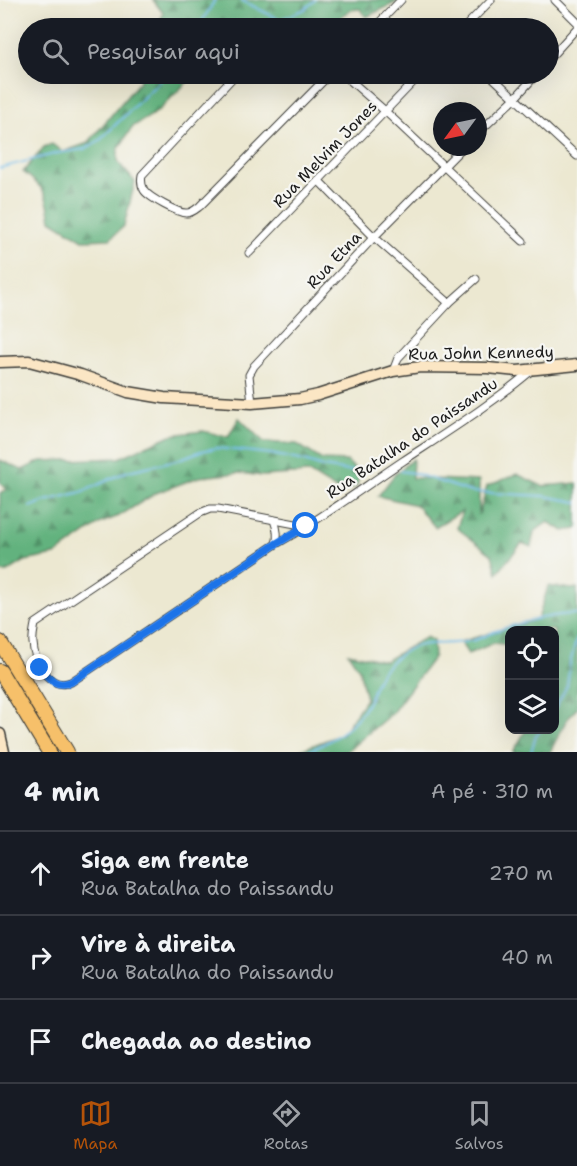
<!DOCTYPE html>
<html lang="pt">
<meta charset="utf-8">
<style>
body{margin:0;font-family:"Shantell Sans",sans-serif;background:#242831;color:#f1f3f6}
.controls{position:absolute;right:18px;bottom:18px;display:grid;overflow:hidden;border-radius:12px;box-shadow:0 6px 24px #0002}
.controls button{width:54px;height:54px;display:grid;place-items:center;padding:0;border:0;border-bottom:2px solid #363941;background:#171b24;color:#f1f3f6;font:30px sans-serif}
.compass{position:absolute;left:433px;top:102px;width:54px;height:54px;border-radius:50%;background:#171b24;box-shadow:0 6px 24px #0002;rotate:237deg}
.stop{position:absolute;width:18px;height:18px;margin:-14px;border:4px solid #1a73e8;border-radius:50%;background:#fff}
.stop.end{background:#1a73e8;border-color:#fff;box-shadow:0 2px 6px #0008}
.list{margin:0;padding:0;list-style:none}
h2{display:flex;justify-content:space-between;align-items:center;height:78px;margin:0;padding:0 24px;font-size:26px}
h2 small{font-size:20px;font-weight:400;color:#9ea1a6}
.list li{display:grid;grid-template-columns:39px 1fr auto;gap:18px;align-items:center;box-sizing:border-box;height:84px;padding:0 24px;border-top:2px solid #363941}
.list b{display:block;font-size:22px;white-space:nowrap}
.list p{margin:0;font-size:20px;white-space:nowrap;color:#9ea1a6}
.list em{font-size:20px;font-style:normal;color:#9ea1a6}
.icon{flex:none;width:33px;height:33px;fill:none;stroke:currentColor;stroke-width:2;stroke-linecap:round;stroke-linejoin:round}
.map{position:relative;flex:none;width:577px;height:752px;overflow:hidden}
.search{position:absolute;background:#171b24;box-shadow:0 6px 24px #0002;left:18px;right:18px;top:18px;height:66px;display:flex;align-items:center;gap:15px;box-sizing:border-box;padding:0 21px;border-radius:33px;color:#9ea1a6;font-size:22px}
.sheet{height:330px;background:#171b24}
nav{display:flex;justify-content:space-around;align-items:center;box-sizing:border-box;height:84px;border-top:2px solid #363941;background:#171b24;font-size:16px;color:#9ea1a6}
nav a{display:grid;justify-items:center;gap:3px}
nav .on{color:#b45309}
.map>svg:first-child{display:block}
</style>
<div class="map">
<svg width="577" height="752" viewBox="0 0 577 752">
<defs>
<pattern id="forest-firs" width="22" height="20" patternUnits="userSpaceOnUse" patternTransform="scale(1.5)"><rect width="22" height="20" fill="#62b27e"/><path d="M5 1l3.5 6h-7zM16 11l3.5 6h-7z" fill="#509066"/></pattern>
</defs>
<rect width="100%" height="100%" fill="#f6f6f2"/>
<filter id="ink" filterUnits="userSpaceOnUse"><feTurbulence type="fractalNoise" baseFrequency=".0167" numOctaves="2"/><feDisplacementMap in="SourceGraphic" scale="12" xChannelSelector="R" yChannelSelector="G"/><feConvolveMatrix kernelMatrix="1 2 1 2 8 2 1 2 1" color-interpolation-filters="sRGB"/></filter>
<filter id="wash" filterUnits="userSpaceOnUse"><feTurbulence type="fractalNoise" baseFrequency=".008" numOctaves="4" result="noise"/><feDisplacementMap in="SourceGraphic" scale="24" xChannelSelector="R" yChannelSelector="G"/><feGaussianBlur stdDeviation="1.35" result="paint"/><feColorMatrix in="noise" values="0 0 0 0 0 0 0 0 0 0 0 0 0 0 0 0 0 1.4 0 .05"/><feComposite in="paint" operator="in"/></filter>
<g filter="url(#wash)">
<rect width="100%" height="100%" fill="#ece8d1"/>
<g fill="url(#forest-firs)" stroke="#3f674d" stroke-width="1.5">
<polygon points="153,0 401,0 366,17 360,9 350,10 336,21 336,24 329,23 304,28 158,28 163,13"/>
<path d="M142,74H208L207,78L194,75L157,112L132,127L118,150V162L135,182L124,226L110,239L83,240L51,220C47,194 45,188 23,172L44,147L52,144L63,152L88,143L139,82Z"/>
<polygon points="239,418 264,442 297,444 322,460 347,461 359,473 357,486 341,493 309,473 263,476 239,473 199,477 156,493 119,516 101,523 55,555 25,561 7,572 0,572 0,493 6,490 0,482 0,460 22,470 41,461 119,458 171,435 203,431 228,437"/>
<polygon points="413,459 412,478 479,481 479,515 487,486 517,474 542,486 577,483 577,529 564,531 548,522 534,532 531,547 522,543 497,573 492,555 457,528 462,511 435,527 416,505 378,496 395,474"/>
<polygon points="548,586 572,589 577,588 577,708 566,721 550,752 513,752 526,730 554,730 554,630 510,630 509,645 494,643 468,654 460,642 538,619"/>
<polygon points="426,637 433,641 434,657 392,713 346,752 297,752 298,751 342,734 366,699 359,669 348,653 385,661"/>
</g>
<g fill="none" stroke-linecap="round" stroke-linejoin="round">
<g stroke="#70bbe9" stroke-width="2">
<polyline points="241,0 280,20 305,9 315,0"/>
<polyline points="198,28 215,0"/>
<polyline points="0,168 58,153 85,149 100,140 167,74"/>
<polyline points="400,471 414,473 471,492 544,496 577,502"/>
<polyline points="30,507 45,501 82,492 128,471 177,460 201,451 217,448 271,454 304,461 323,467 348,471 364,471"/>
<polyline points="554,710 567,686 570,663 577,638"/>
<path d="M306,752C331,742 357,725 369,700C375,686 377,675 389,664C420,634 434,648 470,641C479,640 488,634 496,631C522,622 550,614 577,614"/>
<polyline points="531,752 536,735 541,730"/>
</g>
</g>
</g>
<g filter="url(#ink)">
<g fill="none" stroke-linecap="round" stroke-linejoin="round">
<g stroke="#3b3b37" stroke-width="9">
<g id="street">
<polyline points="555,0 577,22"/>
<polyline points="374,28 401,0"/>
<polyline points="464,28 491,0"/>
<polyline points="548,60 577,28"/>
<path d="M236,74L142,175C141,180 141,185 144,190C148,197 179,214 187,213C192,213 196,209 200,206L330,74"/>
<polyline points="343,74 385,111 523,241"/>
<polyline points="489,74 577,156"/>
<polyline points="478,133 515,98 537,74"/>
<polyline points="319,181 374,237 449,303"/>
<polyline points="249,253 421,74"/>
<polyline points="393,371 398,358 449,303 476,279"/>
<polyline points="252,403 249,375 254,366 374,237 463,147"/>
<path d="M274,520C277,528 279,536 276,544"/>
<path d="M306,526L218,509H210L200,513L35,624C34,630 32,637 33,643C34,661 49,691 71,682L276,544C320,520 361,489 403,461C447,432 492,404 532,370"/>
</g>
</g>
<g stroke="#3b3b37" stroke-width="13">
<g id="secondary">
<polyline points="0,362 29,361 44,365 81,375 128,392 164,398 252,403 300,399 318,395 393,371 420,367 488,368 517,371 577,365"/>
<polyline points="0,734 4,752"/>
</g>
</g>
<g stroke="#3b3b37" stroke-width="16">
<g id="highway">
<polyline points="0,642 67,752"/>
<polyline points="0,671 49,752"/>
</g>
</g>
<use href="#street" stroke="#fff" stroke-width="7"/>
<use href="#secondary" stroke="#fbe6c4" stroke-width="10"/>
<use href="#highway" stroke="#f6c06b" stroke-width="14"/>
</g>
</g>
<g fill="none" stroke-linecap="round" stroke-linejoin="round" filter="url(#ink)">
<path stroke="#1a73e8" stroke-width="8" d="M40,668C49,678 56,688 71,682L276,544L306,526"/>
</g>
<g text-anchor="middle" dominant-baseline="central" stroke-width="4.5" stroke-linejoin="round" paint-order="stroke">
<g font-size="16" fill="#1c1c1c" stroke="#f6f6f2">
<text transform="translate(325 154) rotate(-46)">Rua Melvim Jones</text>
<text transform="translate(334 260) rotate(-47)">Rua Etna</text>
<text transform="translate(481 353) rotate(-1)">Rua John Kennedy</text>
<text transform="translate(412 438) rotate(-34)">Rua Batalha do Paissandu</text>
</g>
</g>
</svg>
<div class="controls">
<button><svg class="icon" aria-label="locate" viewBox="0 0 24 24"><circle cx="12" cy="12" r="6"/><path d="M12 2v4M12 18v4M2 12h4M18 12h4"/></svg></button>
<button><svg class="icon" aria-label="layers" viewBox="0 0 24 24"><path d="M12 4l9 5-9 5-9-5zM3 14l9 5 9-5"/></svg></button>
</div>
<svg class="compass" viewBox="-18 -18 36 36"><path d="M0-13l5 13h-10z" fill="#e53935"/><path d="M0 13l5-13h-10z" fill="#9ea1a6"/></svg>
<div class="stop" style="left:306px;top:526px"></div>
<div class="stop end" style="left:40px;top:668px"></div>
<div class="search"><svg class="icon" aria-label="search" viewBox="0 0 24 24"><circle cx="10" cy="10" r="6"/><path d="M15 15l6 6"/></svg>Pesquisar aqui</div>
</div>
<section class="sheet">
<h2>4 min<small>A pé · 310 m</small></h2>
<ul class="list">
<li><svg class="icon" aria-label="ahead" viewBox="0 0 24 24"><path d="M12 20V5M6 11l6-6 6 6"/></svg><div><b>Siga em frente</b><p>Rua Batalha do Paissandu</p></div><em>270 m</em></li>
<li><svg class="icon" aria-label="right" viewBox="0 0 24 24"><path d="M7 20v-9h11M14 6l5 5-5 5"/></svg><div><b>Vire à direita</b><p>Rua Batalha do Paissandu</p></div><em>40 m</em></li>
<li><svg class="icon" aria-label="arrive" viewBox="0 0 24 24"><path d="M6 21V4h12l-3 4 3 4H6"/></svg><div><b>Chegada ao destino</b></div></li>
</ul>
</section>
<nav>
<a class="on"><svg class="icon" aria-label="map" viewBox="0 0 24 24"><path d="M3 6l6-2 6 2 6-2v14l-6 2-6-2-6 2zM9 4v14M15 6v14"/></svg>Mapa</a>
<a><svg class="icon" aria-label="directions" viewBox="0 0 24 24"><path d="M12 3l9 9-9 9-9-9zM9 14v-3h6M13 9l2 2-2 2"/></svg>Rotas</a>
<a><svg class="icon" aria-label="saved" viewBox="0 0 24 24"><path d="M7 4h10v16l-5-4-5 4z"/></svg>Salvos</a>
</nav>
